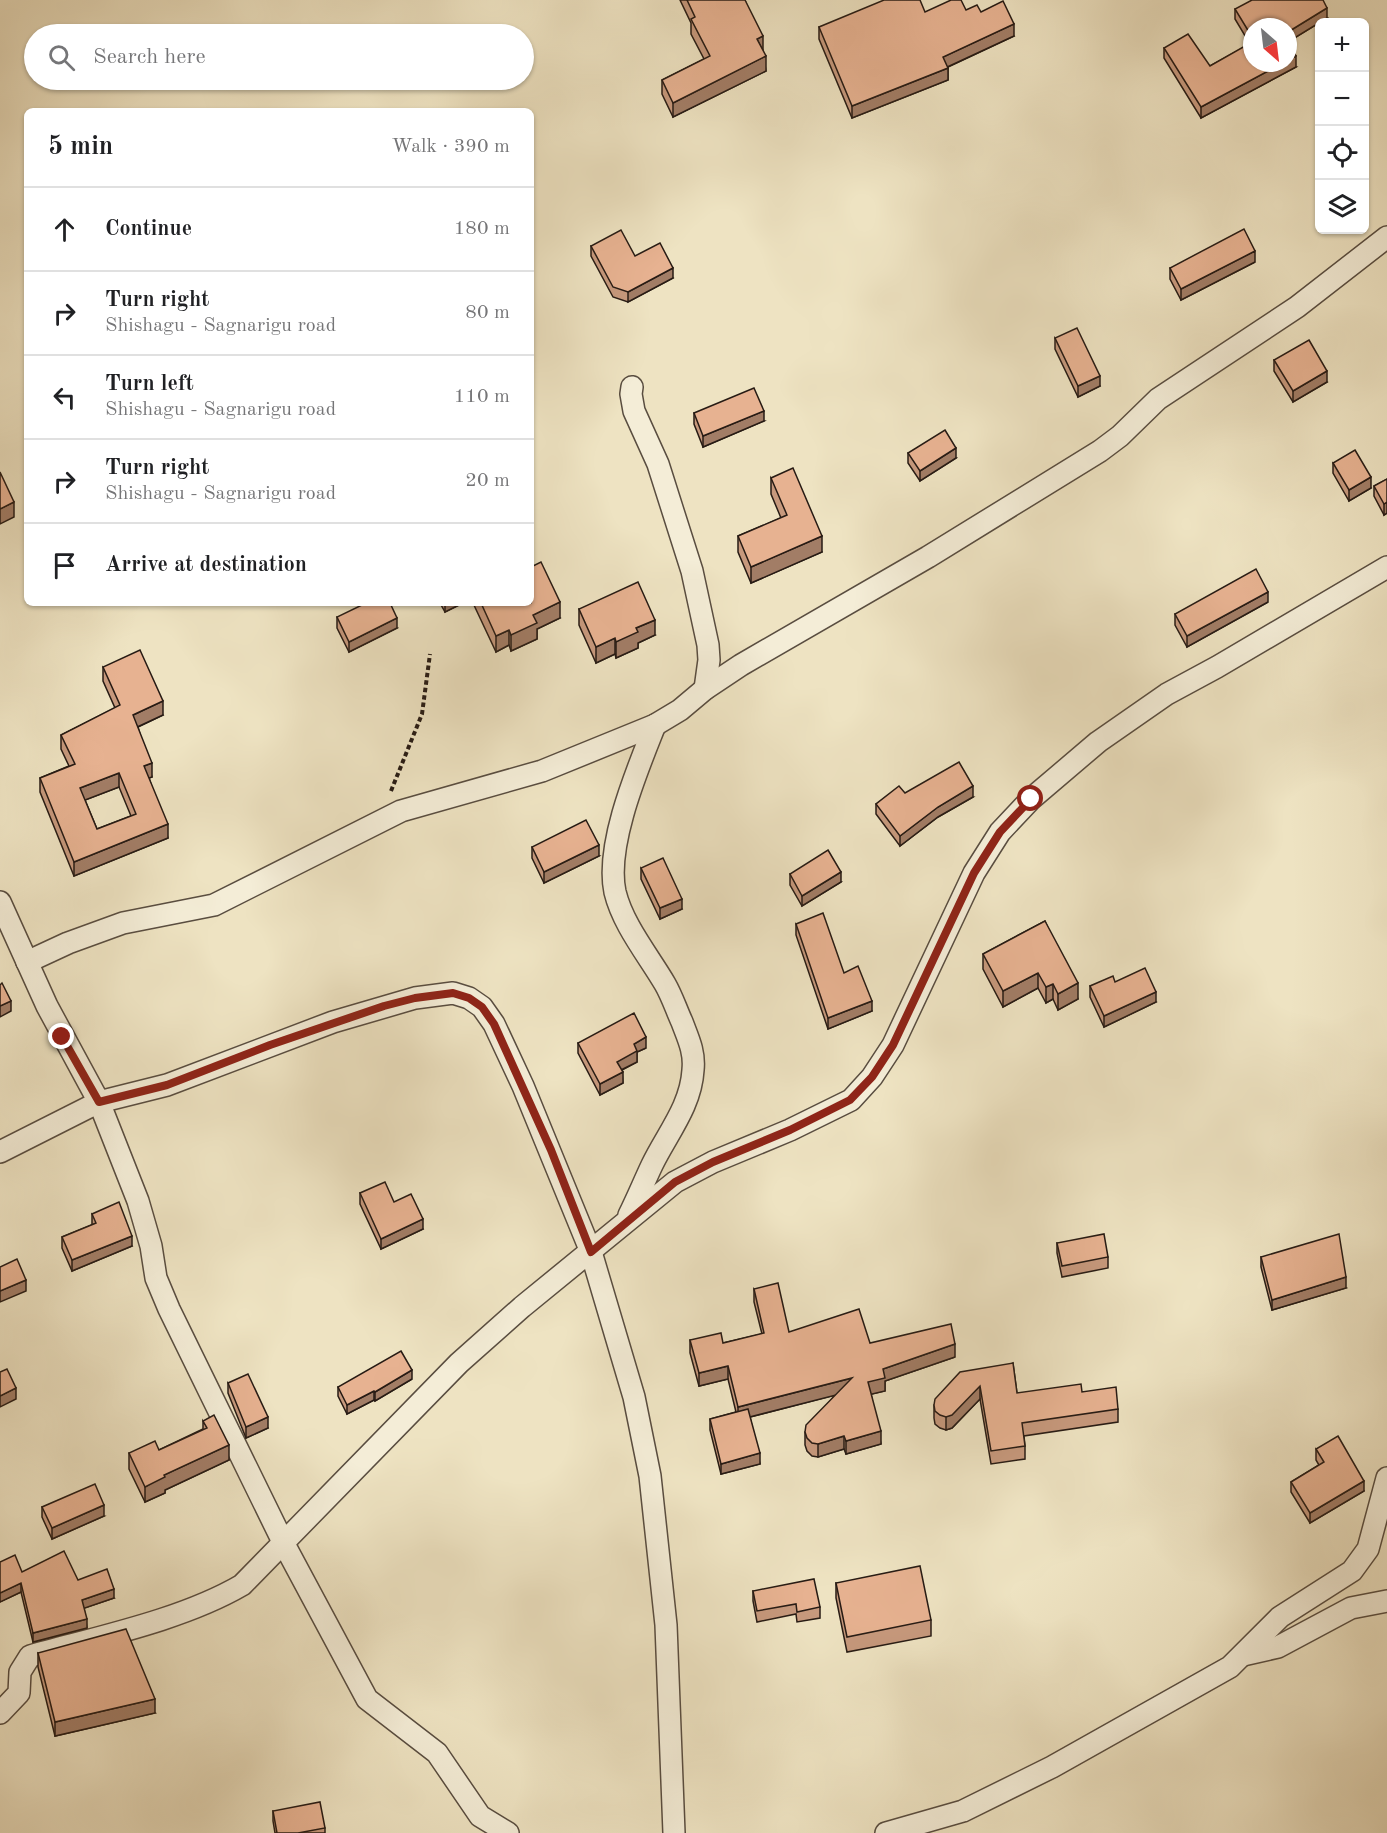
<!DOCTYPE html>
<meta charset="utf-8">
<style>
body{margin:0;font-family:"Old Standard TT",serif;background:#f2f2f2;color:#202124}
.controls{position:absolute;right:18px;top:18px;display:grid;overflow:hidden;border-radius:9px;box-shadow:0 2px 4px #0004}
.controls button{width:54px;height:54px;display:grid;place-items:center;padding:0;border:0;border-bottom:2px solid #e0e0e0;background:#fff;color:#202124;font:30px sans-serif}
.compass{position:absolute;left:1243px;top:18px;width:54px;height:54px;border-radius:50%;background:#fff;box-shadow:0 2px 4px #0004;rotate:152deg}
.stop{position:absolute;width:18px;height:18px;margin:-14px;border:4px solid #8f2418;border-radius:50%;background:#fff}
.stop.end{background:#8f2418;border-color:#fff;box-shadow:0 2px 6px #0008}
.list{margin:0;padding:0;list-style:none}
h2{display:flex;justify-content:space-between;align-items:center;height:78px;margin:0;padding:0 24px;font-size:26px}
h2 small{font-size:20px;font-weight:400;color:#757577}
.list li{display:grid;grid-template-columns:39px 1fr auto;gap:18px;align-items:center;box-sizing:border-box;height:84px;padding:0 24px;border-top:2px solid #e0e0e0}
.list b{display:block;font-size:22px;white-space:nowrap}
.list p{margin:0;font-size:20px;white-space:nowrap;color:#757577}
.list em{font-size:20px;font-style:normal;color:#757577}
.icon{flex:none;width:33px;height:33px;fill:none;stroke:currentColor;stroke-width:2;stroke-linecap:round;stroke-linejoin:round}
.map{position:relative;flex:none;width:1387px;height:1833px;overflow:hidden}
.search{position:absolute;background:#fff;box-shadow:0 2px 4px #0004;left:24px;top:24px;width:510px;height:66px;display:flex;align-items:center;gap:15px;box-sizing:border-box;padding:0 21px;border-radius:33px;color:#757577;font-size:22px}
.panel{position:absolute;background:#fff;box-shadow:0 2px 4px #0004;left:24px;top:108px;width:510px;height:498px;border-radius:9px}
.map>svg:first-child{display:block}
</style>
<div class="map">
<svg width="1387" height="1833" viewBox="0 0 1387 1833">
<rect width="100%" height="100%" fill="#eee3c2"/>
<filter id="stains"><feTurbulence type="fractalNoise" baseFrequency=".00333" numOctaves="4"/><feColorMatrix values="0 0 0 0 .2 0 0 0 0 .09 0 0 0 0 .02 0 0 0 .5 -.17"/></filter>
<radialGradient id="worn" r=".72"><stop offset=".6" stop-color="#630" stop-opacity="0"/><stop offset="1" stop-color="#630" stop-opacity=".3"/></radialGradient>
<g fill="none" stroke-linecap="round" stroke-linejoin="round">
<g stroke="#594d40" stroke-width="24">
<g id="minor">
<polyline points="632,387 631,394 634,411 658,464 692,571 708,645 709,660 705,689"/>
<polyline points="0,902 47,1006 99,1102 167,1085 333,1022 415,998 453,993 469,998 482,1007 494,1024 523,1086 591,1252 634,1397 650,1476 666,1625 674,1833"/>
<polyline points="27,962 68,943 123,923 214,905 401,811 542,771 655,725 680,710 705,689 741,665 928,557 1100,451 1120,436 1158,399 1297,307 1387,237"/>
<polyline points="0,1152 99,1102 138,1201 151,1246 156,1278 169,1309 284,1544 367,1699 437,1753 480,1816 508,1833"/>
<path d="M629,1215C637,1199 644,1182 652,1165C667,1134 691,1106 693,1070C695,1052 688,1038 682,1022C676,1009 672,996 665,984C648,955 623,925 615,892C605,845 638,768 655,725"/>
<polyline points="1243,1655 1278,1647 1351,1608 1387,1601"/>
<path d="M0,1713L19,1693L20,1672L30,1656C98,1637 182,1620 242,1585L459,1363L522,1307L675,1182L713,1162L790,1130L851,1100L872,1077L893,1045L974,873L1000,832L1031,799L1098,742L1167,694L1217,667L1387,567"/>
<polyline points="886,1833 963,1811 1052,1767 1230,1667 1280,1617 1352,1571 1368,1549 1387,1478"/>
</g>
</g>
<polyline stroke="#271b14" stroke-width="4" stroke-dasharray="4.5 3" stroke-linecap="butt" points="391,791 422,714 430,654"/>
<use href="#minor" stroke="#f4edd7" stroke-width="21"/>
</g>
<g fill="#c7997d" stroke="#271b14" stroke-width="1.5" fill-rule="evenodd">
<polygon points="680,0 745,0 763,51 766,71 673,117 662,94 662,80 704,59 691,34 691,23"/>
<polygon points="1235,9 1327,18 1288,42 1288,27 1252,27 1252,63 1296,67 1201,118 1164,58 1164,48 1210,66 1250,44 1235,19"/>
<polygon points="966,10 981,12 1014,36 948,67 948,80 852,118 819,39 819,27 925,12"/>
<polygon points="591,246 635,256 673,278 628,302 613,297 591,256"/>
<polygon points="1255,262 1181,300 1170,279 1170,268"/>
<polygon points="1055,338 1100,386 1078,397 1055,349"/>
<polygon points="1274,360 1327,382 1293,402 1274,371"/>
<polygon points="694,413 764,421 703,447 694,424"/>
<polygon points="908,453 956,458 920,481 908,463"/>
<polygon points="1333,463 1371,488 1349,501 1333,473"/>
<polygon points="771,478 822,552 751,583 738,552 738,536 781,518 771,494"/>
<polygon points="1387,479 1387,513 1384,515 1374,496 1374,486"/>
<polygon points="1268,602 1187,647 1175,625 1175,614"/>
<polygon points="440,603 463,603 445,612"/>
<polygon points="473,603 531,603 560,618 537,629 537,639 511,651 509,645 496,652"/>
<polygon points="579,609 655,635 638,643 638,648 616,658 615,654 596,663 579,625"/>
<polygon points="337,617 397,628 349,652 337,628"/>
<path d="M103,667L163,715L138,727L152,777L149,778L168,838L74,876L40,792V778L69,766L61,749V735L115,708L103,681ZM119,787L131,816L97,829L85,800Z"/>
<polygon points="905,793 973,797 938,817 900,846 876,814 876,804"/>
<polygon points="532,847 599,856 544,883 532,858"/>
<polygon points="641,868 682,909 660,919 641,879"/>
<polygon points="790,874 841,882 802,906 790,885"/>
<polygon points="1045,921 1078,999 1058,1010 1053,999 1046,1003 1038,988 1003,1007 983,969 983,954"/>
<polygon points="796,924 844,973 872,1011 828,1029 796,935"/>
<polygon points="1115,982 1156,1002 1104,1027 1090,997 1090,986"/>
<polygon points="578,1043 646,1048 637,1052 637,1062 622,1070 623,1083 600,1095 578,1053"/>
<polygon points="360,1193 394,1202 423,1229 381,1249 360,1204"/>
<polygon points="92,1214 132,1246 72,1271 62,1248 62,1237 92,1225"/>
<polygon points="1057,1243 1108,1257 1108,1268 1062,1277 1057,1253"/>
<polygon points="1261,1257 1346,1288 1272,1310 1261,1267"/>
<polygon points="754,1289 789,1332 870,1343 955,1357 885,1381 885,1391 871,1394 881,1444 846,1454 844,1449 818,1457 812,1456 807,1451 805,1445 805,1432 835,1395 750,1417 760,1464 721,1474 710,1430 710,1419 736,1412 728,1379 699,1386 690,1353 690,1340 723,1343 762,1334 754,1302"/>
<polygon points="1013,1363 1017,1393 1082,1392 1118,1409 1118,1422 1024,1436 1025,1446 1025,1459 991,1464 980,1399 952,1428 946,1430 940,1428 935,1424 934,1418 934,1405"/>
<polygon points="412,1379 375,1401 374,1400 347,1414 338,1396 338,1387"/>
<polygon points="228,1383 268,1428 246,1438 228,1393"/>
<polygon points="203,1421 229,1460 165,1490 165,1493 145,1502 129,1469 129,1453 159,1450 203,1429"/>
<polygon points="1316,1449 1364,1491 1310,1523 1291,1492 1291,1482 1319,1465 1316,1460"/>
<polygon points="42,1507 104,1516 52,1539 42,1517"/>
<polygon points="0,1562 22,1572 78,1580 114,1598 84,1608 87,1628 33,1642 21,1592 0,1602"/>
<polygon points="836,1583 931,1620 931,1636 847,1652 836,1598"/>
<polygon points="753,1591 820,1607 820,1618 797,1622 796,1614 757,1622 753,1601"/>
<polygon points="38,1653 155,1713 55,1736 38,1667"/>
<polygon points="273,1811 325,1828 325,1833 275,1833 273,1821"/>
</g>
<g fill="#a27d66" stroke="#271b14" stroke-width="1.5">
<polygon points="1327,8 1327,18 1288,42 1288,32"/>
<polygon points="1014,24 1014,36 943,69 943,57"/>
<polygon points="763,36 763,51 757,39"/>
<polygon points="766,56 766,71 673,117 673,103"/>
<polygon points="1296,56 1296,67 1201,118 1201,107 1283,63 1288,63 1288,60"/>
<polygon points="948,68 948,80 852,118 852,106"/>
<polygon points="1255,251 1255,262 1181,300 1181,289"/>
<polygon points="673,268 673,278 628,302 628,292"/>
<polygon points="1327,371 1327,382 1293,402 1293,391"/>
<polygon points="1100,376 1100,386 1078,397 1078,386"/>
<polygon points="764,411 764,421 703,447 703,436"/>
<polygon points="956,448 956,458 920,481 920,471"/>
<polygon points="1371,477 1371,488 1349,501 1349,490"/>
<polygon points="14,502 14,517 0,524 0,509"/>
<polygon points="1387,502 1387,513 1384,515 1384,504"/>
<polygon points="822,536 822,552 751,583 751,567"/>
<polygon points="1268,592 1268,602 1187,647 1187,636"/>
<polygon points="560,602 560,618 537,629 537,639 511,651 511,635 533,615"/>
<polygon points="445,603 463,603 445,612"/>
<polygon points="397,618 397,628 349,652 349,642"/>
<polygon points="655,620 655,635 638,643 638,648 616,658 616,642 636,628"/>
<polygon points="509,630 509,645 496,652 496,636"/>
<polygon points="615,638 615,654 596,663 596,647"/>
<polygon points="163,701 163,715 133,729 133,715"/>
<polygon points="152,763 152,777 144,780 144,766"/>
<polygon points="119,773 119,787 80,802 80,788"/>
<polygon points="973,786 973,797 938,817 900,846 900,836 938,807"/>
<polygon points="168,824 168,838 74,876 74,862"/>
<polygon points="599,845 599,856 544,883 544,872"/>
<polygon points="841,872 841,882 802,906 802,896"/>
<polygon points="682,899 682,909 660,919 660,908"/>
<polygon points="1038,973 1038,988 1003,1007 1003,991"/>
<polygon points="1078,983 1078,999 1058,1010 1058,994"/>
<polygon points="1053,984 1053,999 1046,1003 1046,987"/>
<polygon points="1156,992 1156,1002 1104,1027 1104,1016"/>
<polygon points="11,1001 11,1011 0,1017 0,1006"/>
<polygon points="872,1001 872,1011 828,1029 828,1018"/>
<polygon points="646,1037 646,1048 637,1052 637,1062 617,1072 617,1062 634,1044"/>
<polygon points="623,1072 623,1083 600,1095 600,1084"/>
<polygon points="423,1219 423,1229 381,1249 381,1239"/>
<polygon points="132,1236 132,1246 72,1271 72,1260"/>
<polygon points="1346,1277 1346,1288 1272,1310 1272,1300"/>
<polygon points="26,1280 26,1291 0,1302 0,1291"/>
<polygon points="955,1344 955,1357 885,1381 885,1391 868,1395 868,1382 883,1369"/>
<polygon points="728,1366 728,1379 699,1386 699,1373"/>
<polygon points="412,1370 412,1379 375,1401 375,1392"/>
<polygon points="852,1378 852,1391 738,1420 738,1407"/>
<polygon points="980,1386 980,1399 952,1428 946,1430 946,1417"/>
<polygon points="16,1388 16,1399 0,1407 0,1396"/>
<polygon points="374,1391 374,1400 347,1414 347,1405"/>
<polygon points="268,1417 268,1428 246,1438 246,1427"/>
<polygon points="881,1431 881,1444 846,1454 846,1441"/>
<polygon points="844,1436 844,1449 818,1457 818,1444"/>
<polygon points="229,1445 229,1460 165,1490 165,1493 145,1502 145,1487 164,1475"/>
<polygon points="760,1453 760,1464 721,1474 721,1464"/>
<polygon points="1364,1481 1364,1491 1310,1523 1310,1513"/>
<polygon points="104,1505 104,1516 52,1539 52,1528"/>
<polygon points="21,1583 21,1592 0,1602 0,1593"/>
<polygon points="114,1589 114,1598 82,1609 82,1600"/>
<polygon points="87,1619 87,1628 33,1642 33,1633"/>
<polygon points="155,1699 155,1713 55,1736 55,1722"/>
</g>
<g fill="#e7b291" stroke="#271b14" stroke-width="1.5" fill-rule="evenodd">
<polygon points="687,0 745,0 763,36 757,39 766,56 673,103 662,80 710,56 691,19 695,17"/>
<polygon points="884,0 920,0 925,12 951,0 961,0 966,10 977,5 981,12 1003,1 1014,24 943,57 948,68 852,106 819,27"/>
<polygon points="1252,0 1323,0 1327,8 1288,32 1288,27 1252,27 1252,37 1235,9"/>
<polygon points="1188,34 1210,66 1252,42 1252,63 1283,63 1201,107 1164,48"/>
<polygon points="1288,43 1296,56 1288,60"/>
<polygon points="1244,229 1255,251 1181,289 1170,268"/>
<polygon points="621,230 635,256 660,243 673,268 628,292 613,287 591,246"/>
<polygon points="1077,328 1100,376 1078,386 1055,338"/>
<polygon points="1309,340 1327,371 1293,391 1274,360"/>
<polygon points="754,388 764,411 703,436 694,413"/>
<polygon points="945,430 956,448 920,471 908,453"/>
<polygon points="1355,450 1371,477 1349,490 1333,463"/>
<polygon points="793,468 822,536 751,567 738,536 787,515 771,478"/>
<polygon points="0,472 14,502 0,509"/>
<polygon points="1387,479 1387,502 1384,504 1374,486"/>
<polygon points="541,562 560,602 533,615 537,623 511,635 509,630 496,636 481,603 531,603 531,567"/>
<polygon points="1256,569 1268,592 1187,636 1175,614"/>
<polygon points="638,582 655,620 636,628 638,632 616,642 615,638 596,647 579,609"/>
<polygon points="366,603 390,603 397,618 349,642 337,617"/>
<path d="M140,650L163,701L133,715L152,763L144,766L168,824L74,862L40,778L75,764L61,735L120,705L103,667ZM119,773L136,814L97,829L80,788Z"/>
<polygon points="959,762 973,786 938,807 900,836 876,804 899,786 905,793"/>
<polygon points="586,820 599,845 544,872 532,847"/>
<polygon points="828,850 841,872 802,896 790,874"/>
<polygon points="663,858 682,899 660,908 641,868"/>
<polygon points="823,913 844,973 858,966 872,1001 828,1018 796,924"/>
<polygon points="1045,921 1078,983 1058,994 1053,984 1046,987 1038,973 1003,991 983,954"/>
<polygon points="1145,968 1156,992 1104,1016 1090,986 1113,976 1115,982"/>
<polygon points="2,983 11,1001 0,1006 0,985"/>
<polygon points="634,1013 646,1037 634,1044 637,1051 617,1062 623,1072 600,1084 578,1043"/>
<polygon points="385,1182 394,1202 411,1194 423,1219 381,1239 360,1193"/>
<polygon points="119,1202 132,1236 72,1260 62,1237 96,1223 92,1214"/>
<polygon points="1104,1234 1108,1257 1062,1266 1057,1243"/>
<polygon points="1339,1234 1346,1277 1272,1300 1261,1257"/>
<polygon points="17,1259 26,1280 0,1291 0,1267"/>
<polygon points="778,1283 789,1332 859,1309 870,1343 951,1324 955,1344 883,1369 885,1378 868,1382 881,1431 846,1441 844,1436 818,1444 812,1443 807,1438 805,1432 806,1425 852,1378 738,1407 728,1366 699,1373 690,1340 721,1333 723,1343 764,1333 754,1289"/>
<polygon points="401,1351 412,1370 375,1392 374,1391 347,1405 338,1387"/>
<polygon points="1013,1363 1017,1393 1081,1384 1082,1392 1116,1387 1118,1409 1022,1423 1025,1446 991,1451 980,1386 952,1415 946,1417 940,1415 935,1411 934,1405 935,1399 960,1372"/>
<polygon points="7,1369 16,1388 0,1396 0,1372"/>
<polygon points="248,1374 268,1417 246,1427 228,1383"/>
<polygon points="748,1409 760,1453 721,1464 710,1419"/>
<polygon points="214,1415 229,1445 164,1475 165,1477 145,1487 129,1453 155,1441 159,1450 207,1428 203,1421"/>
<polygon points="1338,1436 1364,1481 1310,1513 1291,1482 1324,1462 1316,1449"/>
<polygon points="95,1484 104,1505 52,1528 42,1507"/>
<polygon points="64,1551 78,1580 107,1569 114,1589 82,1600 87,1619 33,1633 21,1583 0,1593 0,1562 15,1555 22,1572"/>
<polygon points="920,1566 931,1620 847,1637 836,1583"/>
<polygon points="814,1579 820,1607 797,1612 796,1604 757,1611 753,1591"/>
<polygon points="126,1629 155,1699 55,1722 38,1653"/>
<polygon points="320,1802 325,1828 298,1833 277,1833 273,1811"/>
</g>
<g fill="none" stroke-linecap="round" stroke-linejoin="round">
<polyline stroke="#8f2418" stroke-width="8" points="62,1037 99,1102 167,1085 270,1045 384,1006 415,998 453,993 469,998 482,1007 494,1024 551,1150 591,1252 675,1182 713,1162 790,1130 850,1100 872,1077 893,1045 974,873 1000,832 1031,799"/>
</g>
<rect width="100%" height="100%" filter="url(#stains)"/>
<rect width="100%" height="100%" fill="url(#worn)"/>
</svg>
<div class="controls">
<button>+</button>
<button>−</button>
<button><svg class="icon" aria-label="locate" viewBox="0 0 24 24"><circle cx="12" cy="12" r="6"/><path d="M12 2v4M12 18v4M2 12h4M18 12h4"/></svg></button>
<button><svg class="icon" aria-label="layers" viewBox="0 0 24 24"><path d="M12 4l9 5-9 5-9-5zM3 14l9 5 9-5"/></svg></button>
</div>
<svg class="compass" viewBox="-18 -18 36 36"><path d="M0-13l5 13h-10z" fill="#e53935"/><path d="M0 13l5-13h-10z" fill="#757577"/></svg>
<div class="stop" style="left:1031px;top:799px"></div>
<div class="stop end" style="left:62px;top:1037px"></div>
<div class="search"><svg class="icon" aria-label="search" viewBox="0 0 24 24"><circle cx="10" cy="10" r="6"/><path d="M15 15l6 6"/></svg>Search here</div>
<section class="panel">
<h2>5 min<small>Walk · 390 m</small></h2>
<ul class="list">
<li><svg class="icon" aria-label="ahead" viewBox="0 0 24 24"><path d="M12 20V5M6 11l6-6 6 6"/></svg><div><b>Continue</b></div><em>180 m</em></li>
<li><svg class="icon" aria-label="right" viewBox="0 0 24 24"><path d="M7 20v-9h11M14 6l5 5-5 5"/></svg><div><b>Turn right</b><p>Shishagu - Sagnarigu road</p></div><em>80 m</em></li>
<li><svg class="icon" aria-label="left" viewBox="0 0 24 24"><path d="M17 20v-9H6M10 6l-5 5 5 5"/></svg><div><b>Turn left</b><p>Shishagu - Sagnarigu road</p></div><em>110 m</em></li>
<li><svg class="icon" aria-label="right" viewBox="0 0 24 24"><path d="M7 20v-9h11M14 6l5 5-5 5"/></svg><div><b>Turn right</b><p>Shishagu - Sagnarigu road</p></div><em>20 m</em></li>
<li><svg class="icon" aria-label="arrive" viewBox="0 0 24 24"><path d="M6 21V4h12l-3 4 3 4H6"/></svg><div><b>Arrive at destination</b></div></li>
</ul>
</section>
</div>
